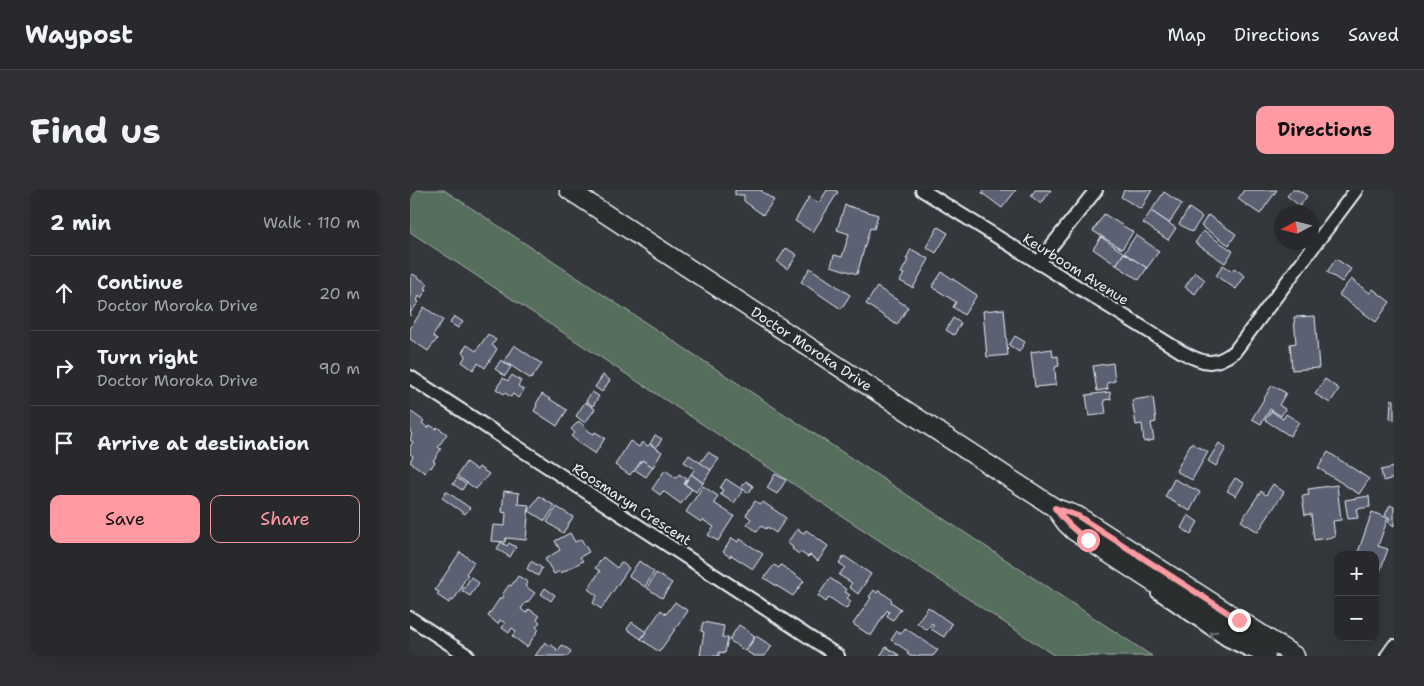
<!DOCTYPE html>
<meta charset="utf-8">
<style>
body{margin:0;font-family:"Shantell Sans",sans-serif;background:#2f3135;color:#f1f3f6}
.controls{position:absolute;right:15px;bottom:15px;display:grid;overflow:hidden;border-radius:10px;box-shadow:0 5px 20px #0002}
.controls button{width:45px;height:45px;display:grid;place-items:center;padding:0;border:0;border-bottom:1px solid #434549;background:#27292d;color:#f1f3f6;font:25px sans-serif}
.compass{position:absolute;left:864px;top:15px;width:45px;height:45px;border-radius:50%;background:#27292d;box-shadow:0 5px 20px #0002;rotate:263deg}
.stop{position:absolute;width:15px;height:15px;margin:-11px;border:4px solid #ff9aa2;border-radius:50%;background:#fff}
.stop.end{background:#ff9aa2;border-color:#fff;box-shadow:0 1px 5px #0008}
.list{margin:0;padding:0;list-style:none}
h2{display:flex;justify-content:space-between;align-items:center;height:65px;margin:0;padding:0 20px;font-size:21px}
h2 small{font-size:16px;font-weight:400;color:#a4a6aa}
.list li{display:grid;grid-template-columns:32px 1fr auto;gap:15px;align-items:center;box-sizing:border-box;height:75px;padding:0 20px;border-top:1px solid #434549}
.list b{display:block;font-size:19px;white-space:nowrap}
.list p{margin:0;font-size:16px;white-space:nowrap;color:#a4a6aa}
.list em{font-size:16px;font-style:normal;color:#a4a6aa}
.actions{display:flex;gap:10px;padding:15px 20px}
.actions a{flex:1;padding:11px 0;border:1px solid #ff9aa2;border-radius:10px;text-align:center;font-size:18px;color:#ff9aa2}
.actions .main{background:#ff9aa2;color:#111}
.icon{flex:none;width:28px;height:28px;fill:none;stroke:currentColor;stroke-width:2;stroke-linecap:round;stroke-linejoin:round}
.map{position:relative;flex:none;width:984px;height:466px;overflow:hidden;border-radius:10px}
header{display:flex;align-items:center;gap:30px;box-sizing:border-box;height:70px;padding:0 25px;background:#27292d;border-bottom:1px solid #434549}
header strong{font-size:24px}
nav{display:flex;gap:28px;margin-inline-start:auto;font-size:18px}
.intro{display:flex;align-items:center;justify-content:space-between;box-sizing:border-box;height:120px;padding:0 30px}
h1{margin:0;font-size:35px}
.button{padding:12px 22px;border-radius:10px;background:#ff9aa2;color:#111;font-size:18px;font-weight:700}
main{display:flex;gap:30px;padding:0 30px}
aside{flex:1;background:#27292d;border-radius:10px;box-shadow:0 5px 20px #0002}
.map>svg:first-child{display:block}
</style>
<header>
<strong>Waypost</strong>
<nav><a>Map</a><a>Directions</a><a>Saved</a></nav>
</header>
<div class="intro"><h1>Find us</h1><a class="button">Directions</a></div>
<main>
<aside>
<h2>2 min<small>Walk · 110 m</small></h2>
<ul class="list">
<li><svg class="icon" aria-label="ahead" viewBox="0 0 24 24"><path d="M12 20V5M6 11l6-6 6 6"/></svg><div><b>Continue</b><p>Doctor Moroka Drive</p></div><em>20 m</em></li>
<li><svg class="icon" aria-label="right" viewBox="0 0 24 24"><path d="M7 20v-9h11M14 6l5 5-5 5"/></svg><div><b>Turn right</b><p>Doctor Moroka Drive</p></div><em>90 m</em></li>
<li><svg class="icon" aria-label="arrive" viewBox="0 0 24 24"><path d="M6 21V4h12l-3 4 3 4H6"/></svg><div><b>Arrive at destination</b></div></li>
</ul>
<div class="actions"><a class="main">Save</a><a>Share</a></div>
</aside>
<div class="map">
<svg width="984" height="466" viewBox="0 0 984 466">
<rect width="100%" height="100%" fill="#34373c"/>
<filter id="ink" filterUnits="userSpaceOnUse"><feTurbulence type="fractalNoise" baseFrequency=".02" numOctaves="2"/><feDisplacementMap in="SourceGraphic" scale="10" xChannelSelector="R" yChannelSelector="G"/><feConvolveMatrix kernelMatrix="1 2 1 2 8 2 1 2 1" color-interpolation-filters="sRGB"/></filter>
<g filter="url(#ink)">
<polygon fill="#576e5c" stroke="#a0b0aa" points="0,0 34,0 742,466 645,466 0,42"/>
<g fill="#5b6173" stroke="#e8f1f8">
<polygon points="325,0 352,0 352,2 364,10 353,25 334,11 334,5 325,5"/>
<polygon points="417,0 425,0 428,2 403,42 385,31 399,7 409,13"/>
<polygon points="574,0 606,0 592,18 572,3"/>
<polygon points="625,0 641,0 631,14 621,6"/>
<polygon points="714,0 742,0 731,19 711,7"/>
<polygon points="834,0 867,0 850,24 828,9"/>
<polygon points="882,0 888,0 897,6 890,16 877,6"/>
<polygon points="754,2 772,14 759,33 741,21"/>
<polygon points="435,15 468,25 464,39 460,38 447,84 421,76 424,65 432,67 439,44 427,40"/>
<polygon points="779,18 792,27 782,42 769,34"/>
<polygon points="741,21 766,38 758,50 733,33"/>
<polygon points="694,24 723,42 712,59 683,41"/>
<polygon points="798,25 826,44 819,55 791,36"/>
<polygon points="528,37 538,43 526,63 516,57"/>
<polygon points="793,41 823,61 815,73 785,53"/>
<polygon points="726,45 749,61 737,78 714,63"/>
<polygon points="691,47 714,63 706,75 683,59"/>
<polygon points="376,58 387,65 378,79 367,72"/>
<polygon points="501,59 519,69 503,98 490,91 494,84 491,83 498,70 496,69"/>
<polygon points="714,63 737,78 729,90 706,75"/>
<polygon points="926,69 941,79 932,92 917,82"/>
<polygon points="813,75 822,81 824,78 835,86 826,99 806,86"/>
<polygon points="400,78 440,105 431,119 391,92"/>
<polygon points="532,82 567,105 554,125 543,117 546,112 522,97"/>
<polygon points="785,82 795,90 785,104 775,97"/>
<polygon points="3,84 18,94 15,98 17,99 11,108 9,106 7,111 9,112 0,123 1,124 0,126 0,88"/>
<polygon points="941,89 960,103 963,99 980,112 966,132 929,105"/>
<polygon points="467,97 498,117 487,135 456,114"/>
<polygon points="14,117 33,130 23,146 27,149 18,161 0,149 0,139"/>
<polygon points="594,119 598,165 577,167 573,121"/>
<polygon points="44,126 53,132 48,138 40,133"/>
<polygon points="905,126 909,178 882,180 880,154 886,153 884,127"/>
<polygon points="543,128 551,133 544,145 536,140"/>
<polygon points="78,144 86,150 82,155 87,159 75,178 68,173 63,180 52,172 56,165 52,162 57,155 66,161"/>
<polygon points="605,146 615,152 609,162 599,155"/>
<polygon points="104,155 132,174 121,189 94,171"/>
<polygon points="642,159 643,167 648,166 649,176 645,177 646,195 625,197 621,162"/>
<polygon points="91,170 101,177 95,186 85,179"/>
<polygon points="703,173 705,191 697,193 698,199 687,201 683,176"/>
<polygon points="102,185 111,191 108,196 114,200 108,208 103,204 101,207 95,203 94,204 86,199 93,188 98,191"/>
<polygon points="193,185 200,190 192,202 185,197"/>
<polygon points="915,189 929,199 920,213 905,204"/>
<polygon points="862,195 876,203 869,215 875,219 871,226 860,219 851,234 842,229"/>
<polygon points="182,202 189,206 183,216 176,211"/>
<polygon points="700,202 701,209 694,210 696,224 679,226 676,205"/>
<polygon points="132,204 157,220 147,236 124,221 127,215 126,214"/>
<polygon points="743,207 746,232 741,233 744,250 734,252 732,234 726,235 722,210"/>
<polygon points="981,209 984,210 984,230 980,229"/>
<polygon points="175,212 185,219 175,233 166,226"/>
<polygon points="0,221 14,231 12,233 18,238 20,235 26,239 27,237 37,244 28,257 31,259 23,271 25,272 21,278 19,277 15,283 0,272 3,266 0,264 0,257 3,252 0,250 2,244 0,242"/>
<polygon points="861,221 873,229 876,224 889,232 880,246 855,230"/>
<polygon points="169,231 180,242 184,244 185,242 195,248 185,264 169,253 161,246 165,243 161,239"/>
<polygon points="245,245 252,249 246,258 240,254"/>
<polygon points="220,251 229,257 232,252 238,256 240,254 252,262 243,277 232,270 225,280 224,282 223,281 220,285 205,275"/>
<polygon points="781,253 798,262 782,290 766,281"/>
<polygon points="809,253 816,258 806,276 798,271"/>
<polygon points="298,262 309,269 301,280 290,273"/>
<polygon points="918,262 959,289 949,304 908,278"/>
<polygon points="279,265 301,280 293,293 281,284 285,279 274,272"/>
<polygon points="232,270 243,277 236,287 225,280"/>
<polygon points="56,272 67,280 69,277 79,284 66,299 47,286"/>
<polygon points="984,277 984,288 973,291 971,280"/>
<polygon points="255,280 266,288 269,284 277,289 274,294 282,299 271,314 253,301 250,305 242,299"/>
<polygon points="281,284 293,293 286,302 275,294"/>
<polygon points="365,284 376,290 367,304 357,298"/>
<polygon points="47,288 56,294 52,300 43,294"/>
<polygon points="825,288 834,293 826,306 817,301"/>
<polygon points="316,289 333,300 324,313 310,304 313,300 310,298"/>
<polygon points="764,289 790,302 780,321 755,307"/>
<polygon points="336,291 343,296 339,303 331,298"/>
<polygon points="863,294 874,302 848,342 831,331 851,301 856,305"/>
<polygon points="927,295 931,330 923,331 925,347 904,350 901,324 895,325 892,306 899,305 898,299"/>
<polygon points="293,296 308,306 304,313 324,326 308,351 298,345 304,337 293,330 291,332 276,322"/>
<polygon points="36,301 60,318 55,324 32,308"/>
<polygon points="94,301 109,303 108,314 119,315 116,350 96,348 95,352 81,351 83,335 95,336 96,323 92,322"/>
<polygon points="129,306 145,316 135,331 119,321"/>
<polygon points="959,306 960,317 946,319 948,328 938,329 935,310"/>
<polygon points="345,311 351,315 353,312 376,328 366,343 357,337 356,339 351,336 347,342 337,334 341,329 336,325"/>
<polygon points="980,315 984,317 984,336 978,332 980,328 975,325"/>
<polygon points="147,317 163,327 153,343 137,332"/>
<polygon points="962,322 978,328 968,356 978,359 969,384 965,382 965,365 947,365"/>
<polygon points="778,325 788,332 781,344 771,338"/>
<polygon points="387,339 394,343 396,340 418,356 408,371 400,365 398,367 390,362 389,364 382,359 383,357 377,353"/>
<polygon points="160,343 165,352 171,349 179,362 170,367 173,371 151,383 150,381 144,384 135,369 150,360 145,351"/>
<polygon points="322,348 328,352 330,349 353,364 343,379 321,365 320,367 313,362"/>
<polygon points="91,352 97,356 99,353 106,357 100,367 87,359"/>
<polygon points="50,362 64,372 56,384 58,385 51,396 52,397 43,411 41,410 39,413 27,405 29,402 25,400"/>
<polygon points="434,366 461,384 448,404 439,397 442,393 429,385 435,377 429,373"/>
<polygon points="193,367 207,378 211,372 219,378 191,419 183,413 187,406 178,399 190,381 185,378"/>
<polygon points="121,371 132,378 128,386 117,379"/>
<polygon points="229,371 244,382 235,397 219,386"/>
<polygon points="364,375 369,378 371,375 394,391 383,406 354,388"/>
<polygon points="246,383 262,393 252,408 237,398"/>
<polygon points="108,386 118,392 115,396 125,403 117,413 116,412 111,419 116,423 119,419 129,426 127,430 130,432 126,437 129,439 117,457 102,446 106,441 102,438 99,443 92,438 95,433 90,430 88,434 78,426 90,408 92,409 94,406 92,405 99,395 101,396"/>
<polygon points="61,387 69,393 60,406 52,401"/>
<polygon points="420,388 437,400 435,402 440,405 437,408 441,411 436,419 419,407 416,412 408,406"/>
<polygon points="135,398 145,405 141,411 131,404"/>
<polygon points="464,400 467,403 469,400 482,410 481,412 491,419 483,430 477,426 479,422 477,420 461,446 443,434 461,408 459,407"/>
<polygon points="265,412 278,421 249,462 231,449 251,420 256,424"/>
<polygon points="518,417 542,434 534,447 521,439 524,435 522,433 517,440 507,433"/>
<polygon points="222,432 236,442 231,449 217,439"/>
<polygon points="293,432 314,436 312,447 318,448 315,463 309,462 309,466 290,466 294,442 291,441"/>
<polygon points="329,435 345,446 335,461 319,450"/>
<polygon points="495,438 528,460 523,466 500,466 497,464 499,462 481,450 487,441 491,444"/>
<polygon points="346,446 362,456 355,466 344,466 336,461"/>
<polygon points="135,452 139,455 140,454 147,459 146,460 148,461 152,455 161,461 158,466 125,466"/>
<polygon points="476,457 489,465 489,466 470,466"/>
</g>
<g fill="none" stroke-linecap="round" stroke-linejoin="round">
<g stroke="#e8f1f8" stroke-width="10">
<polyline id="service" points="745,404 815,452 838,463"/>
</g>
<g stroke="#e8f1f8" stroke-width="16">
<g id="minor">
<path d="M512,0L772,162C794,174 804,177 825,161L946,0"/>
<polyline points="628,73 686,0"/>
<polyline points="0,187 428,466"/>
<polyline points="0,428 58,466"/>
<polyline points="977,466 984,456"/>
</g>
</g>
<g stroke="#e8f1f8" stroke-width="21">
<g id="secondary">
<path id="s1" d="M159,0L645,318L668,326L885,466"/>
<polyline points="645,318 656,333 664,341 856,466"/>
</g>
</g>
<use href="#service" stroke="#2a2d2e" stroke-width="6"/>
<use href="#minor" stroke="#2a2d2e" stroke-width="12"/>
<use href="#secondary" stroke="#2a2d2e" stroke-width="18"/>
</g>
<defs><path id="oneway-chevron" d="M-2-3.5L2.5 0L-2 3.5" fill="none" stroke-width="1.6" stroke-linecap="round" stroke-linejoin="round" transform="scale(1.25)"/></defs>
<use stroke="#6c7275" href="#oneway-chevron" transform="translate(803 444) rotate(-145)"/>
</g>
<g fill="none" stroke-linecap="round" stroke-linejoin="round" filter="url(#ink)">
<path stroke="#ff9aa2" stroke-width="6" d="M678,350C664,341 655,332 645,318L668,326L829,430"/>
</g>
<g text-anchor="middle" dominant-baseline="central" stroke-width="4.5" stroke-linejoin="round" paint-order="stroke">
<g font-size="14" fill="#e8f1f8" stroke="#2a2d2e">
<text transform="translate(666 79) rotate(32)">Keurboom Avenue</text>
<text stroke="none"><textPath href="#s1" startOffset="290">Doctor Moroka Drive</textPath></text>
<text transform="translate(222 314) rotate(33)">Roosmaryn Crescent</text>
</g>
</g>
</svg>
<div class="controls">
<button>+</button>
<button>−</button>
</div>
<svg class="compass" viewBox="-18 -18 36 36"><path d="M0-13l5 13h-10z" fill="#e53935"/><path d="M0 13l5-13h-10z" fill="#a4a6aa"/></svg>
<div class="stop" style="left:678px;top:350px"></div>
<div class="stop end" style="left:829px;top:430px"></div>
</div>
</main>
